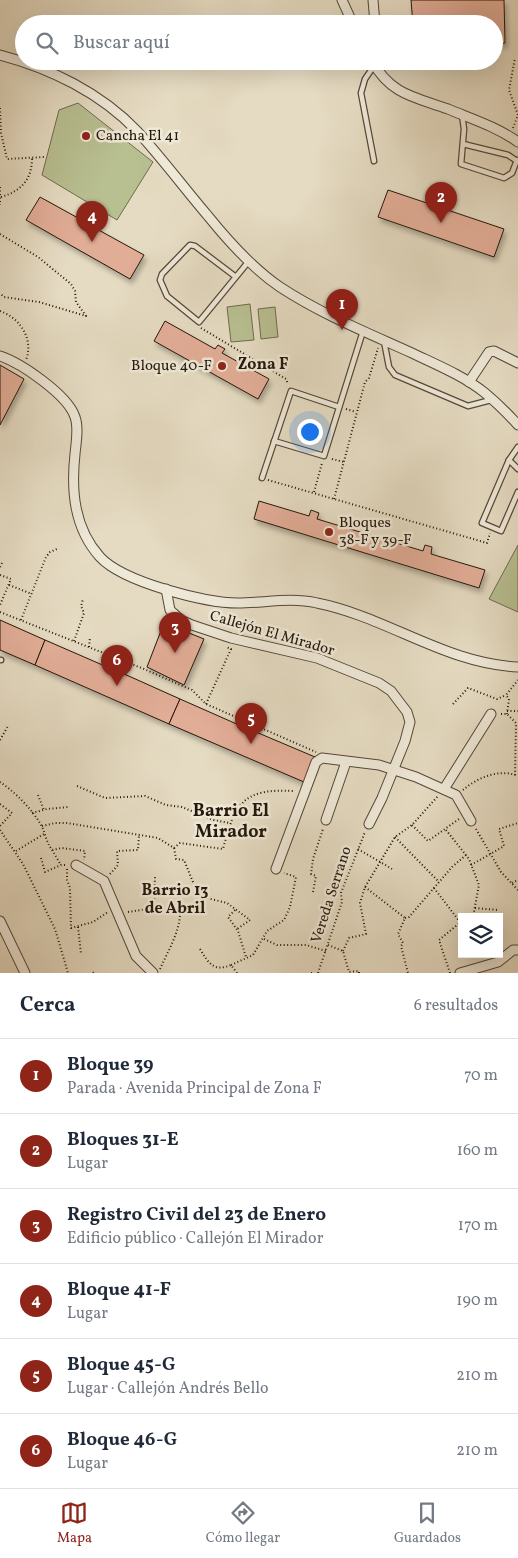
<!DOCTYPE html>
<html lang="es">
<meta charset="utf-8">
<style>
body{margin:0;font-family:Vollkorn,serif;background:#f6f6f7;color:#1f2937}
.controls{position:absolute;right:15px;bottom:15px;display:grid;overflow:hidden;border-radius:0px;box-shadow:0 5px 20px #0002}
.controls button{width:45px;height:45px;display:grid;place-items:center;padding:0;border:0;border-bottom:1px solid #e0e1e3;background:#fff;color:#1f2937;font:25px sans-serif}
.you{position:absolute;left:309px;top:431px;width:18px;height:18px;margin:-12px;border:4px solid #fff;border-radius:50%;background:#1a73e8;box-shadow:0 0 0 8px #1a73e833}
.badge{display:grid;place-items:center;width:32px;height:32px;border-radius:50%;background:#8f2418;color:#fff;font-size:16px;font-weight:700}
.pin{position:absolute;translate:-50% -41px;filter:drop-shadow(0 1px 2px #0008)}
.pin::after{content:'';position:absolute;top:26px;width:18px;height:15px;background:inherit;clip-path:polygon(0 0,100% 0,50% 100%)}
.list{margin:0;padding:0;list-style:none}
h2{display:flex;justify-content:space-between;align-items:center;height:65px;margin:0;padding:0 20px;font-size:21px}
h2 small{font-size:16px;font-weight:400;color:#747a83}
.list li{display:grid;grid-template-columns:32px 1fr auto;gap:15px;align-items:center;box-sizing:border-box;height:75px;padding:0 20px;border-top:1px solid #e0e1e3}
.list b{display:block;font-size:19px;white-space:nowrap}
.list p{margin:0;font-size:16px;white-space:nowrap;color:#747a83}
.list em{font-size:16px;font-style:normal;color:#747a83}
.icon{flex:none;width:28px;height:28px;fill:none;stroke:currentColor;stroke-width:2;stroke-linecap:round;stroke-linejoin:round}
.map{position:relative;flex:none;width:518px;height:973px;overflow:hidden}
.search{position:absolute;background:#fff;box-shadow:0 5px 20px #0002;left:15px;right:15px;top:15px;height:55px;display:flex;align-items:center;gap:12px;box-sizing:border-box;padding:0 18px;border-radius:28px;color:#747a83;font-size:19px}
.sheet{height:515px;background:#fff}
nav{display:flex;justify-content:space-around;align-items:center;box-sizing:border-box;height:70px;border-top:1px solid #e0e1e3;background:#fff;font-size:14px;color:#747a83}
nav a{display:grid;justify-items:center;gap:2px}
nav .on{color:#8f2418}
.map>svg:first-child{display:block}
</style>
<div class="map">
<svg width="518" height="973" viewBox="0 0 518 973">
<defs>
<filter id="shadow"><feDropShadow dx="2.5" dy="4.5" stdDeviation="2.5" flood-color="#0004"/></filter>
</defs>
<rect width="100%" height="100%" fill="#e5dbc2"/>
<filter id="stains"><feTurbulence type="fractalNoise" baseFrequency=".004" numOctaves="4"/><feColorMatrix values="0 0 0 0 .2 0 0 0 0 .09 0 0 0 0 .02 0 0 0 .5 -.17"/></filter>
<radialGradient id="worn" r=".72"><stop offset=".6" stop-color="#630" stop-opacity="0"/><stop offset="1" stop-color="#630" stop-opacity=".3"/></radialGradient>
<g fill="#b8bf91" stroke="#6e6b4e">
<polygon points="78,103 153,162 117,220 42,175 59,110"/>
<polygon points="250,304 254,340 231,342 227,307"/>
<polygon points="275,307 278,337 261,339 258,309"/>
<polygon points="518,545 518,612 489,599"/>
</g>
<g fill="#e2ad97" stroke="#25170a" filter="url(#shadow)">
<polygon points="411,0 504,0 505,43 494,44 494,24 413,24"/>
<polygon points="388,190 504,229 494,257 378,217"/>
<polygon points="40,197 87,223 89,219 97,224 95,228 144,255 130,279 26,220"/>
<polygon points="165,321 215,349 218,345 225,349 222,353 269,379 258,399 154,341"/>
<polygon points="0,365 24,379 0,425"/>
<polygon points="259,501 309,516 311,510 319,513 317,519 423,551 425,545 432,547 431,554 485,570 479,588 254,519"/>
<polygon points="0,620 45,640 35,665 0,650"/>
<polygon points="164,623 204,639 184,685 147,667"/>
<polygon points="45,640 114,670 116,665 124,669 122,673 180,699 169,724 35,665"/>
<polygon points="180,699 248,729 250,725 258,728 256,732 315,757 304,782 169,724"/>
</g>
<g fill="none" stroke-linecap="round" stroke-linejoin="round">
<g stroke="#554838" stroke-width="7">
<g id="service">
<polyline points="462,115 464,129 461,164 504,178 512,173 517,160"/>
<polyline points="463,144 508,155 517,161"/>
<polyline points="374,161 361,93 365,79 374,66"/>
<polyline points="236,277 195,246 190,245 162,274 160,280 167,296 199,322 249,261"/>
<polyline points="384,341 389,367 395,375 468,406 491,400"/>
<polyline points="274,441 324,456 363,331"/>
<polyline points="518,447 509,460 482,523 501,531 518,492"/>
<polyline points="509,460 518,469"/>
<polyline points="262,478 291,391 339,407"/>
<polyline points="0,660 1,660"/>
</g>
</g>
<g stroke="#554838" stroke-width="11">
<g id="minor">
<polyline points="342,0 353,24"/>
<polyline points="373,0 375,24"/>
<path d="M0,55C50,68 101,93 137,131C162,158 184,188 208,216C229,242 252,268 280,287C321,314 368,333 412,353C437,365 464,376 485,393C497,403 508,414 518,425"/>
<path d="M372,61C391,95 415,97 448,109C472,119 497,127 518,142"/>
<path d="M0,356C21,363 68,395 75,417C79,428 76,443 75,454C71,491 74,528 100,557C123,582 205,603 238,603C264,603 291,597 317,603C387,617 446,664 518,667"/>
<polyline points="469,382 489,352 494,351 518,363"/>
<polyline points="166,589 170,610 181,620 192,625 231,638 317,658 379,683 391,691 407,712 410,722 405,741 382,798 369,824"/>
<polyline points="444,789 491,714"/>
<polyline points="326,820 346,762"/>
<polyline points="76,865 104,881 136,956 153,973"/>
<polyline points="276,869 316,762 322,758 379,765 416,777 456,795 471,821"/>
<polyline points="0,921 25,973"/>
<polyline points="460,973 498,962 513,950 518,950"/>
</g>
</g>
<g stroke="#25170a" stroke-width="2" stroke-dasharray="1 2.5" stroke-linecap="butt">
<polyline points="0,108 1,133 7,159 45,157"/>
<polyline points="513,128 518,115 509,90 515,58"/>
<polyline points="0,187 0,205"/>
<path d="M1,197C21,191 32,180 32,158"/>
<polyline points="0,234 38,257 71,284 75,291 76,302 86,316 39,302 4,297 0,293"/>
<path d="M0,311C20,318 34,339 26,360"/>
<polyline points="201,328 286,379 288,384"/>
<polyline points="346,409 356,412"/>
<polyline points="332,459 344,462"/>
<polyline points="268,480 487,543 490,533"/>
<polyline points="314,492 322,463"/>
<polyline points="334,499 365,382 369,378 378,348"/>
<polyline points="0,567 3,561"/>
<polyline points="0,575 11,579 0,605"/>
<polyline points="9,585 32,594"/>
<polyline points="0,612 144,669 192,690 206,704 316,752"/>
<polyline points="21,620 46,557 50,552 57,549"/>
<polyline points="74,641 84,613 81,606 83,599"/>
<polyline points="89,647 90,637"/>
<polyline points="206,704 231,649 226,647"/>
<polyline points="453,704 468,688 497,699 506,695"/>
<polyline points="507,711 518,711"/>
<polyline points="501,714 507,714 516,723 515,775"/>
<polyline points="507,714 509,699 506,695 518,680"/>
<polyline points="0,740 8,726"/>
<path d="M0,782C15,792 32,809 41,825C46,834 45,840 52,850L62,848L85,851L84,860"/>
<polyline points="77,786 105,798 145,796 166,805 182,807 213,820 230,823"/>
<path d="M463,790C477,778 499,768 518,776"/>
<polyline points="38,795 44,810"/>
<polyline points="0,804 12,813 0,826"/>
<polyline points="32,813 47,809 68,807"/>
<polyline points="412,825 428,841 459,819"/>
<polyline points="42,826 55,823 67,823 158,838 174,848 176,859 184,860 195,887 208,890 207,898 227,903 250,920 237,929"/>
<polyline points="476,829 501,872 518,890"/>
<polyline points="0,830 23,864 55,929 68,973"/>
<polyline points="446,830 469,859 479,885 473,917"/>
<polyline points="395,837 439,882"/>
<path d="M174,848L180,843L223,849C235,803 243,788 294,791"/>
<polyline points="358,849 392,869"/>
<polyline points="52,850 61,865"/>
<polyline points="16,851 44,834"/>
<polyline points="41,858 45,872 61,865 67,865"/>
<polyline points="471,865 504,846 499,829 518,823"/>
<polyline points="67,869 67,880 70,888 71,928 93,922 108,912"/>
<polyline points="110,874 118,865 117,851 138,850 139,835"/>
<polyline points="512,883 518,880"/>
<polyline points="365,887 405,918 398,934 403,943 401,946 408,973"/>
<polyline points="434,888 460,922"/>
<polyline points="313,892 316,876 311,874 313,859 323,829"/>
<polyline points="475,908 498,910"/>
<polyline points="235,910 228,917 238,931 246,957"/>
<polyline points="128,912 154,908 155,876"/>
<polyline points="405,918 409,917 452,867 466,855"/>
<polyline points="78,927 81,954"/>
<polyline points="264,939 277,945 306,945 326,951"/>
<polyline points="328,945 343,951 349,972 359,971 359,973"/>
<path d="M200,949C209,964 214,972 231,965L237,973"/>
<polyline points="343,951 349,938 366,934 360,903 365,887 395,837 412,825 438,796"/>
<polyline points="231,965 253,955 267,931 284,920 290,907 296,877 284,873"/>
<path d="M160,969C168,951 179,933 180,915"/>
<polyline points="93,973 94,972"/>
<polyline points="311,973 313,973"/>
<polyline points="318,973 342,902 341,893 365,832"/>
<polyline points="450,973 439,940 462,921"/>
</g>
<use href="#service" stroke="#eee8d7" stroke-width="4.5"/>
<use href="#minor" stroke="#eee8d7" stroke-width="9"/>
</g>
<g fill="#8f2418" stroke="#eee8d7" stroke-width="2">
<circle cx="86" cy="136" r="5"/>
<circle cx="222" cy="366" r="5"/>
<circle cx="329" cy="532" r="5"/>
</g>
<g text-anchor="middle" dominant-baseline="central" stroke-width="5" stroke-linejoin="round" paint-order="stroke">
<g font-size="15" fill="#25170a" stroke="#eee8d7" text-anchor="start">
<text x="96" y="136">Cancha El 41</text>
<text x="212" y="366" text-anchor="end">Bloque 40-F</text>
<text x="339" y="523">Bloques<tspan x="339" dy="17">38-F y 39-F</tspan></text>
</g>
<g font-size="15" fill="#25170a" stroke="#eee8d7">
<text transform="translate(272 634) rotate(16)">Callejón El Mirador</text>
<text transform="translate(332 895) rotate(-72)">Vereda Serrano</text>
</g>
<g font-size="16" font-weight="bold" fill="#25170a" stroke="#eee8d7">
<text x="263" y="365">Zona F</text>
<text x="175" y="891">Barrio 13<tspan x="175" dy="18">de Abril</tspan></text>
</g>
<g font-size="18" font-weight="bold" fill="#25170a" stroke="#eee8d7">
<text x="231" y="811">Barrio El<tspan x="231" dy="21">Mirador</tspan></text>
</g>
</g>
<rect width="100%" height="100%" filter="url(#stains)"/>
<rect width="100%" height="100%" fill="url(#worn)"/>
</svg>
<div class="controls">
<button><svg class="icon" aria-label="layers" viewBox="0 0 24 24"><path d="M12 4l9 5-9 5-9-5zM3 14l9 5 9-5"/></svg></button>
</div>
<div class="you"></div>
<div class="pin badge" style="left:342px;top:330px">1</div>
<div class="pin badge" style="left:441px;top:223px">2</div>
<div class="pin badge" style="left:175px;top:653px">3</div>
<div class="pin badge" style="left:92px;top:242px">4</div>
<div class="pin badge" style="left:251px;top:744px">5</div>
<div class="pin badge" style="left:117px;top:686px">6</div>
<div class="search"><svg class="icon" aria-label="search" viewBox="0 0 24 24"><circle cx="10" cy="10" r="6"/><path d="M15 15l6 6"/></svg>Buscar aquí</div>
</div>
<section class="sheet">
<h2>Cerca<small>6 resultados</small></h2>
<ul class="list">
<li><span class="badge">1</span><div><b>Bloque 39</b><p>Parada · Avenida Principal de Zona F</p></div><em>70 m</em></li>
<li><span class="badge">2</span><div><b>Bloques 31-E</b><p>Lugar</p></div><em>160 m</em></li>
<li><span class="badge">3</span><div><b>Registro Civil del 23 de Enero</b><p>Edificio público · Callejón El Mirador</p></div><em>170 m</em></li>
<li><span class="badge">4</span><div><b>Bloque 41-F</b><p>Lugar</p></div><em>190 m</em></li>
<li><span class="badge">5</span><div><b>Bloque 45-G</b><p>Lugar · Callejón Andrés Bello</p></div><em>210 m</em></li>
<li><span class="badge">6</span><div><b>Bloque 46-G</b><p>Lugar</p></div><em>210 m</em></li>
</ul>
</section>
<nav>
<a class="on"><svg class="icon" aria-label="map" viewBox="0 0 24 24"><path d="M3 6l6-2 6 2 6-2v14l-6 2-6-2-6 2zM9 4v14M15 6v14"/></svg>Mapa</a>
<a><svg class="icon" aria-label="directions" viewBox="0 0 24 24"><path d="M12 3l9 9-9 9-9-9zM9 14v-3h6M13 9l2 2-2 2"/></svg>Cómo llegar</a>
<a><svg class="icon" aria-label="saved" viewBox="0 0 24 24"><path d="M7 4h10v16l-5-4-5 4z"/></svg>Guardados</a>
</nav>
